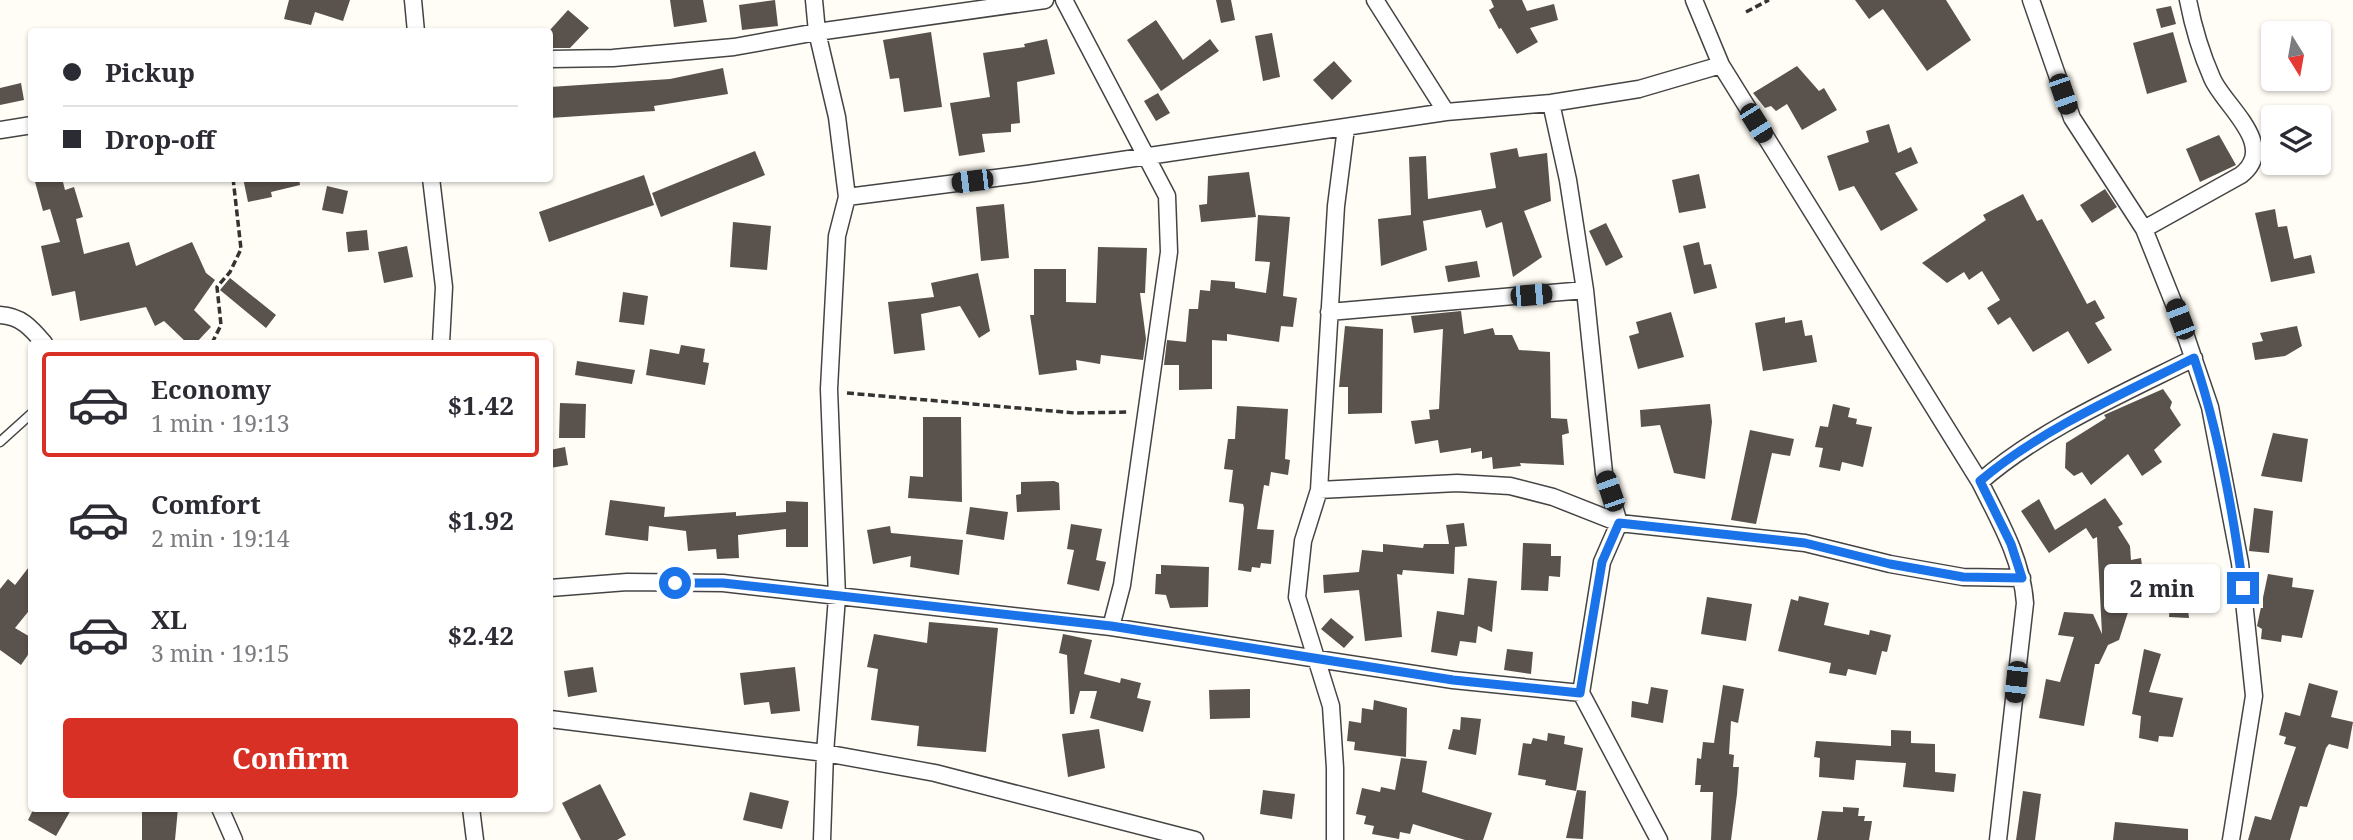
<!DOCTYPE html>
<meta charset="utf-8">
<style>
body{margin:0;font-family:"Noto Serif",serif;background:#f2f2f3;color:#2b2b33;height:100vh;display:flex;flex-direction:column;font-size:26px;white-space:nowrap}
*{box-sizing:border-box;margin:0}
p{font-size:23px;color:#7c7c81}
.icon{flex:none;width:38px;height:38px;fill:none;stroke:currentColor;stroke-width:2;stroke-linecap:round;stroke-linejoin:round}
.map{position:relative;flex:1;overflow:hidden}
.side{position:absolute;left:28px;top:340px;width:525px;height:472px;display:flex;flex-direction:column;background:#fff;border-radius:7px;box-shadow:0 2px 5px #0004}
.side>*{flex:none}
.top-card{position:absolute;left:28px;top:28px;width:525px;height:154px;border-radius:7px;box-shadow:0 2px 5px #0004;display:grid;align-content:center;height:154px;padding:0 35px;background:#fff}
.needle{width:46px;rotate:169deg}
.buttons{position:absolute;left:2261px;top:21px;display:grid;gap:14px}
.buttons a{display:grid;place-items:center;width:70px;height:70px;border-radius:7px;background:#fff;box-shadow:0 2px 5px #0004;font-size:35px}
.end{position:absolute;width:32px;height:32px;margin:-16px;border:9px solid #1a73e8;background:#fff;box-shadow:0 0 0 4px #fff}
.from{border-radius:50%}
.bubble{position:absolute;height:49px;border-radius:7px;background:#fff;box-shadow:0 2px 5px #0004;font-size:23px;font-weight:700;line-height:49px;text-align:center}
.car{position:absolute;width:21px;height:42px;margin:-21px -10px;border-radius:9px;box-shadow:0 0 5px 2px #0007;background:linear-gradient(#222 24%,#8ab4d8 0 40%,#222 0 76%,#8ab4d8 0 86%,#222 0)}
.top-card b{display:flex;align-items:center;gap:24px;height:66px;font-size:26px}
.top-card b+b{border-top:2px solid #e1e1e2}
.top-card i{width:18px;height:18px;background:#2b2b33}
ul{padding:12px 0 0;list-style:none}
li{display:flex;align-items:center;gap:21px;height:105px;margin:0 14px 10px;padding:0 21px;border:4px solid transparent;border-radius:7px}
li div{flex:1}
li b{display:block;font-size:26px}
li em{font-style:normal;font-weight:700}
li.selected{border-color:#d93025}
li>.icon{width:63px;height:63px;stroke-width:1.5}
.action{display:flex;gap:14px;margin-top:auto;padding:14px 35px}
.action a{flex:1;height:80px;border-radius:7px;background:#d93025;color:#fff;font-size:28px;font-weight:700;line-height:80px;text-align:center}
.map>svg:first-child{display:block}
.building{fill:#5a524d}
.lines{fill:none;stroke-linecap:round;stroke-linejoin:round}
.lane-casing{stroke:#444;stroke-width:11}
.street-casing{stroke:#444;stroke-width:19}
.path{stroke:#333;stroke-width:3.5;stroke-dasharray:7 3.5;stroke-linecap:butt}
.lane{stroke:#fff;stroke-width:8}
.street{stroke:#fff;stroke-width:16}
.route{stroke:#1a73e8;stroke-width:9}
</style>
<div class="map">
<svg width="2353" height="840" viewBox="0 0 2353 840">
<rect width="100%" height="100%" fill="#fffdf5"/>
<path class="building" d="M289 0H350L343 21 315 12 311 25 284 19Z
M670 0H703L707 22 674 27Z
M775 0 778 26 742 30 739 5Z
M1216 0H1231L1235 20 1221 23Z
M1491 0H1522L1527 11 1554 4 1558 20 1530 28 1538 42 1517 54 1501 28 1499 29 1489 10 1494 7Z
M1855 0H1946L1971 40 1927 71 1883 9 1869 19Z
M2171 6 2176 24 2161 28 2156 9Z
M568 10 589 28 570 48H550V30Z
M1156 20 1183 60 1210 39 1219 51 1161 91 1127 40Z
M931 32 942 107 904 112 899 78 890 79 883 40Z
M2173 32 2187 82 2147 94 2133 43Z
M1272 33 1280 77 1263 81 1255 36Z
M1047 39 1055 74 1017 82 1020 123 1011 124V132L982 134 985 152 959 156 950 103 990 97 983 53 1025 47 1024 44Z
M1334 61 1352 81 1332 100 1313 80Z
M1797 66 1819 91 1824 88 1837 110 1802 130 1787 104 1776 111 1771 106 1765 108 1753 93Z
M723 68 728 94 654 106 655 111 550 118V87L670 79Z
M21 83 24 100 0 105V88Z
M1158 93 1170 113 1156 121 1144 101Z
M1889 124 1898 153 1911 147 1918 163 1895 173 1918 210 1881 231 1854 186 1839 191 1827 156 1869 142 1866 131Z
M2219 135 2236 165 2200 182 2186 149Z
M1517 148 1519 157 1547 153 1551 201 1524 211 1542 257 1513 277 1502 222 1486 228 1481 210 1423 221 1427 250 1381 266 1378 219 1411 215 1409 157 1426 156 1428 199 1496 188 1490 153Z
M755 151 765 175 661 217 652 193Z
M1249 172 1256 217 1201 222 1199 205 1207 204 1208 176Z
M1699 174 1706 208 1679 213 1672 180Z
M644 175 654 205 549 242 539 212Z
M34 178H62L65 190 74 187 83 217 76 219 84 254 129 242 136 266 192 242 206 273 215 280 194 310 211 327 196 343H187L164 321 155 326 146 307 80 321 75 291 52 296 41 246 60 242 50 209 43 211Z
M243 178H299L300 185 271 192 272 197 248 202Z
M327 186 348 191 343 214 322 210Z
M2105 189 2117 207 2092 223 2080 205Z
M2023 194 2037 221 2042 219 2087 304 2095 300 2105 318 2095 323 2112 350 2088 364 2068 331 2033 352 2010 317 1998 325 1987 308 2000 300 1982 271 1969 280 1964 272 1947 283 1922 263 1986 220 1983 215Z
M1004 204 1009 258 981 261 976 207Z
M2275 209 2278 227 2287 226 2294 259 2311 255 2315 273 2271 282 2255 213Z
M1258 215 1290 217 1283 296 1297 298 1293 327 1281 326 1279 342 1227 334V341L1212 340V389L1179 390V365H1164L1167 340 1186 342 1189 309H1198L1200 290 1210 291 1211 280 1235 282V288L1266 293 1270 262 1255 261Z
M733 222 771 226 767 270 730 267Z
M1606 223 1623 257 1606 266 1589 231Z
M367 230 369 250 348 252 346 232Z
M1699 242 1704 265 1711 264 1717 288 1694 294 1683 246Z
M407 246 413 277 384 283 378 252Z
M1098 247 1147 248 1145 293H1140L1146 339 1143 360 1101 355 1100 364 1076 360 1077 370 1039 375 1030 315H1034V269H1066V302L1096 303Z
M1477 261 1480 277 1448 282 1445 266Z
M978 273 990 331 979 338 960 306 921 314 925 350 894 354 888 302 934 297 931 283Z
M230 278 276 315 266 328 220 290Z
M623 292 648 296 644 325 619 322Z
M1461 311 1464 334 1493 328 1495 335H1512L1519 350 1550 352 1551 418 1567 419 1569 433 1562 435 1564 465 1520 463 1521 466 1493 469 1492 457 1482 459V451L1471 453V448L1440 453 1438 440 1415 444 1411 421 1430 419 1429 410 1439 409 1443 329 1414 333 1411 316Z
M1671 312 1684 357 1638 369 1629 336 1639 333 1636 322Z
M1785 317V323L1802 320 1805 336 1812 335 1817 362 1763 371 1755 323Z
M1345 326 1383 329 1382 413 1348 414V387H1339Z
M2297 326 2302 346 2285 356 2255 360 2252 343 2263 341 2260 333Z
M681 345 705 349 703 362 709 363 705 385 646 375 650 349 679 354Z
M577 361 635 370 632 384 575 375Z
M2163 389 2172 402 2170 408 2181 425 2154 450 2162 462 2142 476 2128 454 2091 485 2082 472 2074 476 2065 468 2066 443 2106 418 2104 415Z
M560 403 586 404 585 438H559Z
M1710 404 1712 422 1705 479 1674 473 1660 425 1641 427 1640 410Z
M1833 404 1850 408 1848 417 1857 419 1856 424 1872 427 1863 467 1842 462 1840 471 1819 467 1823 448 1815 447 1820 426 1828 427Z
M1237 406 1288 409 1285 459 1290 460 1288 475 1271 472 1269 486 1264 485 1257 529 1274 530 1271 564 1261 563 1260 568 1252 567 1251 572 1238 570 1244 508 1243 504 1229 502 1233 470 1224 469 1228 439H1235Z
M923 417H961L962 502 908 498 910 476 923 477Z
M1750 430 1794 439 1790 456 1772 453 1756 524 1731 520Z
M2273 433 2308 439 2302 482 2261 476Z
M565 447 568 465 550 468V450Z
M1054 481 1059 483 1060 510 1017 512 1016 495 1021 494V482Z
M2105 498 2123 524 2118 527 2130 546 2131 560 2141 558 2144 581 2137 583 2135 602 2131 603 2119 640 2108 645 2099 664H2095L2084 726 2039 718 2046 679 2060 682 2074 637 2058 635 2064 612 2093 614 2102 634 2097 537 2093 539 2086 528 2049 553 2021 511 2039 499 2055 530Z
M610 500 665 507 664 517 736 512V516L786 512V501L808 502V547H786V529L738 535 739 558 717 559 716 549 688 551 686 531 649 526 648 541 605 535Z
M970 507 1008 512 1004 540 966 534Z
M2254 508 2273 511 2269 553 2249 551Z
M1464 523 1467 546 1455 547 1454 574 1403 570 1402 575 1397 574 1402 637 1365 641 1359 590 1324 593 1323 575 1359 572 1362 550 1383 552V544L1423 548 1424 544H1449L1446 525Z
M1071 524 1102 529 1096 560 1106 562 1099 591 1067 584 1074 550 1067 549Z
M890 526 891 533 963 540 959 575 910 567 911 556 873 564 867 530Z
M1523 543 1551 544V556H1561L1560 577 1549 576 1548 591 1521 590Z
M32 563V607L15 628 32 638V649L21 665 0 650V589L8 579 15 585Z
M1161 565 1209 567 1208 607 1170 608 1166 595 1155 594 1156 574H1161Z
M2268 574 2293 578 2292 587 2314 590 2302 638 2282 635 2281 642 2261 639 2262 629 2257 626Z
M1468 578 1497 581 1492 632 1478 626 1476 643 1460 641 1457 656 1431 652 1437 611 1464 615Z
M2171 592 2186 595 2189 618 2169 617Z
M1799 596 1829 603 1824 625 1869 635 1870 630 1891 635 1887 652 1882 651 1876 675 1848 669 1846 676 1829 673 1831 663 1778 651 1791 599 1798 601Z
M1707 597 1752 604 1746 641 1701 634Z
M1331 618 1354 637 1344 648 1321 629Z
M929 622 998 628 986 752 917 746 919 726 871 720 878 669 867 667 874 634 927 643Z
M1063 634 1092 640 1084 674 1120 683 1121 678 1141 683 1137 698 1151 701 1143 732 1090 718 1097 691H1080L1074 714H1070L1067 655 1059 653Z
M1507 649 1533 652 1531 674 1504 670Z
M2144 649 2161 654 2149 692 2183 698 2173 737 2159 736 2158 742 2139 738 2141 716 2132 714Z
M593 667 597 692 568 697 564 671Z
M795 667 800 711 771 714 769 702 744 705 740 673Z
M2309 683 2338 691 2331 717 2353 722 2348 749 2329 744 2326 748 2307 807 2300 806 2290 840H2248L2255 816 2271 820 2296 747 2284 744 2286 737 2279 735 2285 712 2300 716Z
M1723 685 1744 689 1738 723 1731 721 1729 754 1734 755 1733 767H1739L1737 794 1731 840H1711L1713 792H1700L1701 785H1695L1697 758 1701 759 1703 742 1714 743Z
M1651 687 1668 690 1663 723 1631 717 1632 701 1648 704Z
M1250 689V718L1210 719 1209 690Z
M1374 700 1407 708 1406 757 1354 750 1355 742 1347 741 1349 721 1361 723 1362 708 1373 710Z
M1461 717 1481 719 1476 755 1448 749 1453 729 1460 730Z
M1099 729 1105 768 1068 777 1062 734Z
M1891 730 1911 731V743L1935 744V772L1956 774 1954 792 1903 787 1906 763 1856 760 1854 780 1819 777 1820 758 1814 757 1816 741 1891 746Z
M1548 733 1565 736 1564 744 1583 748 1576 791 1545 785 1546 780 1518 775 1523 743 1531 744 1533 738 1547 741Z
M1401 758 1427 761 1422 792 1492 813 1483 840H1465L1413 824 1410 834 1400 832 1399 839 1372 834 1374 826 1364 824 1366 816 1356 814 1362 788 1380 792 1381 787 1395 790Z
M600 784 626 835 617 840H581L562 803Z
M1263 790 1295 794 1292 819 1260 814Z
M1577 790 1586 791 1583 839 1566 838Z
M2023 791 2041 794 2035 840H2016Z
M750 792 789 801 782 829 743 820Z
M1843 807 1859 808 1858 816H1865L1864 821H1872L1869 840H1817L1822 811 1843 812Z
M34 808H72L56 836 28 820Z
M142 808H178L175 840H142Z
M2115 822 2188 829V840H2113Z"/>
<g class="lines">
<defs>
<path id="lane" d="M0 442 32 413"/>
<path id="street" d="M413 0 416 32
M814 0 817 32 837 117 847 197 837 236 829 389 837 597 825 753 822 840
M1064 0 1167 196 1169 252 1122 585 1111 627
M1375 0 1446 112
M1694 0 1721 65 1980 482C1999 520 2022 559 2025 603L1998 840
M2031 0 2072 118 2144 229 2180 319 2210 407 2240 563 2254 696 2231 840
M550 59 613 58 734 47 817 32 1045 0
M1551 103 1568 180 1585 290 1604 473 1619 523 1602 562 1581 693 1659 840
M0 130 32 125
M431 178 444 287 441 343
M847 197 1027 174 1446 112 1551 103 1639 89 1721 65
M2144 229 2241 175C2279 145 2223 105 2212 78 2201 53 2193 26 2188 0
M1329 312 1585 290
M0 315C21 316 31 328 44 343
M1980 482C2039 430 2124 393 2194 358
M1319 490 1457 483 1510 486 1553 497 1619 523 1805 543 1890 564 1963 577 2022 578
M550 588 627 582 723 583 1111 627 1453 680 1581 693
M550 719 825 753 935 773 1195 840
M220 808 234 840
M471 808 475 840
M1335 840V768L1331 706 1297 597 1303 541 1319 490 1336 206 1346 128"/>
</defs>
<use href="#lane" class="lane-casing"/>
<use href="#street" class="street-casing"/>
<path class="path" d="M1746 12 1769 0
M212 343 221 325 217 287 230 272 241 249 233 178
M847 393 1075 413 1129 412"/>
<use href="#lane" class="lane"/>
<use href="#street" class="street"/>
</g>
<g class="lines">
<path class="route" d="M675 583H723L1111 626 1453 680 1580 693 1602 562 1619 523 1805 543 1890 564 1963 577 2022 578 2011 544 1980 481C2040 430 2124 393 2194 358 2219 433 2233 510 2243 588"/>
</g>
</svg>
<div class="buttons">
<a><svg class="needle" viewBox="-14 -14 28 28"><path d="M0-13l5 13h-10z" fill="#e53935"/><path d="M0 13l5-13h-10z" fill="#7c7c81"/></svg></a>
<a><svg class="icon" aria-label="layers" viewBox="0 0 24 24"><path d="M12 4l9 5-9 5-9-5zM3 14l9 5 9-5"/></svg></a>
</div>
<i class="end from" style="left:675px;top:583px"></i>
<i class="end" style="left:2243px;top:588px"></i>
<div class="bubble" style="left:2104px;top:564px;width:116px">2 min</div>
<i class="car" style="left:2063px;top:94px;rotate:161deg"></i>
<i class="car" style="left:1756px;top:123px;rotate:148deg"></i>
<i class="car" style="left:972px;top:181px;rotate:263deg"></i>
<i class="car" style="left:1531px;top:295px;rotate:85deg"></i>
<i class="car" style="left:2180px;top:319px;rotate:339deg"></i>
<i class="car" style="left:1610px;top:491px;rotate:341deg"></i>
<i class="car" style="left:2016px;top:682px;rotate:186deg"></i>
<div class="top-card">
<b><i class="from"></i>Pickup</b>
<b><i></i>Drop-off</b>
</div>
<section class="side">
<ul>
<li class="selected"><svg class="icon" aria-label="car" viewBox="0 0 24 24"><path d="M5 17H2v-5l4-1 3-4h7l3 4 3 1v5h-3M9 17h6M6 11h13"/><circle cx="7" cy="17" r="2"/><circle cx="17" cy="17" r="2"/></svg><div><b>Economy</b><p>1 min · 19:13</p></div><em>$1.42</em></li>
<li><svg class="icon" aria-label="car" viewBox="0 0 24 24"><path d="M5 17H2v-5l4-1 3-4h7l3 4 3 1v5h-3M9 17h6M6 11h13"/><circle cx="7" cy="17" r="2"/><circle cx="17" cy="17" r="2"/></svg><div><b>Comfort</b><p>2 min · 19:14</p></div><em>$1.92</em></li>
<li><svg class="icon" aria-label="car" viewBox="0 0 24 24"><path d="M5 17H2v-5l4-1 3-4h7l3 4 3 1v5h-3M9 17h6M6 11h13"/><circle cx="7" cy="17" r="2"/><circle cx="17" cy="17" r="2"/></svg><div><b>XL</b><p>3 min · 19:15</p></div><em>$2.42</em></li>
</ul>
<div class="action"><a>Confirm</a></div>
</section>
</div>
